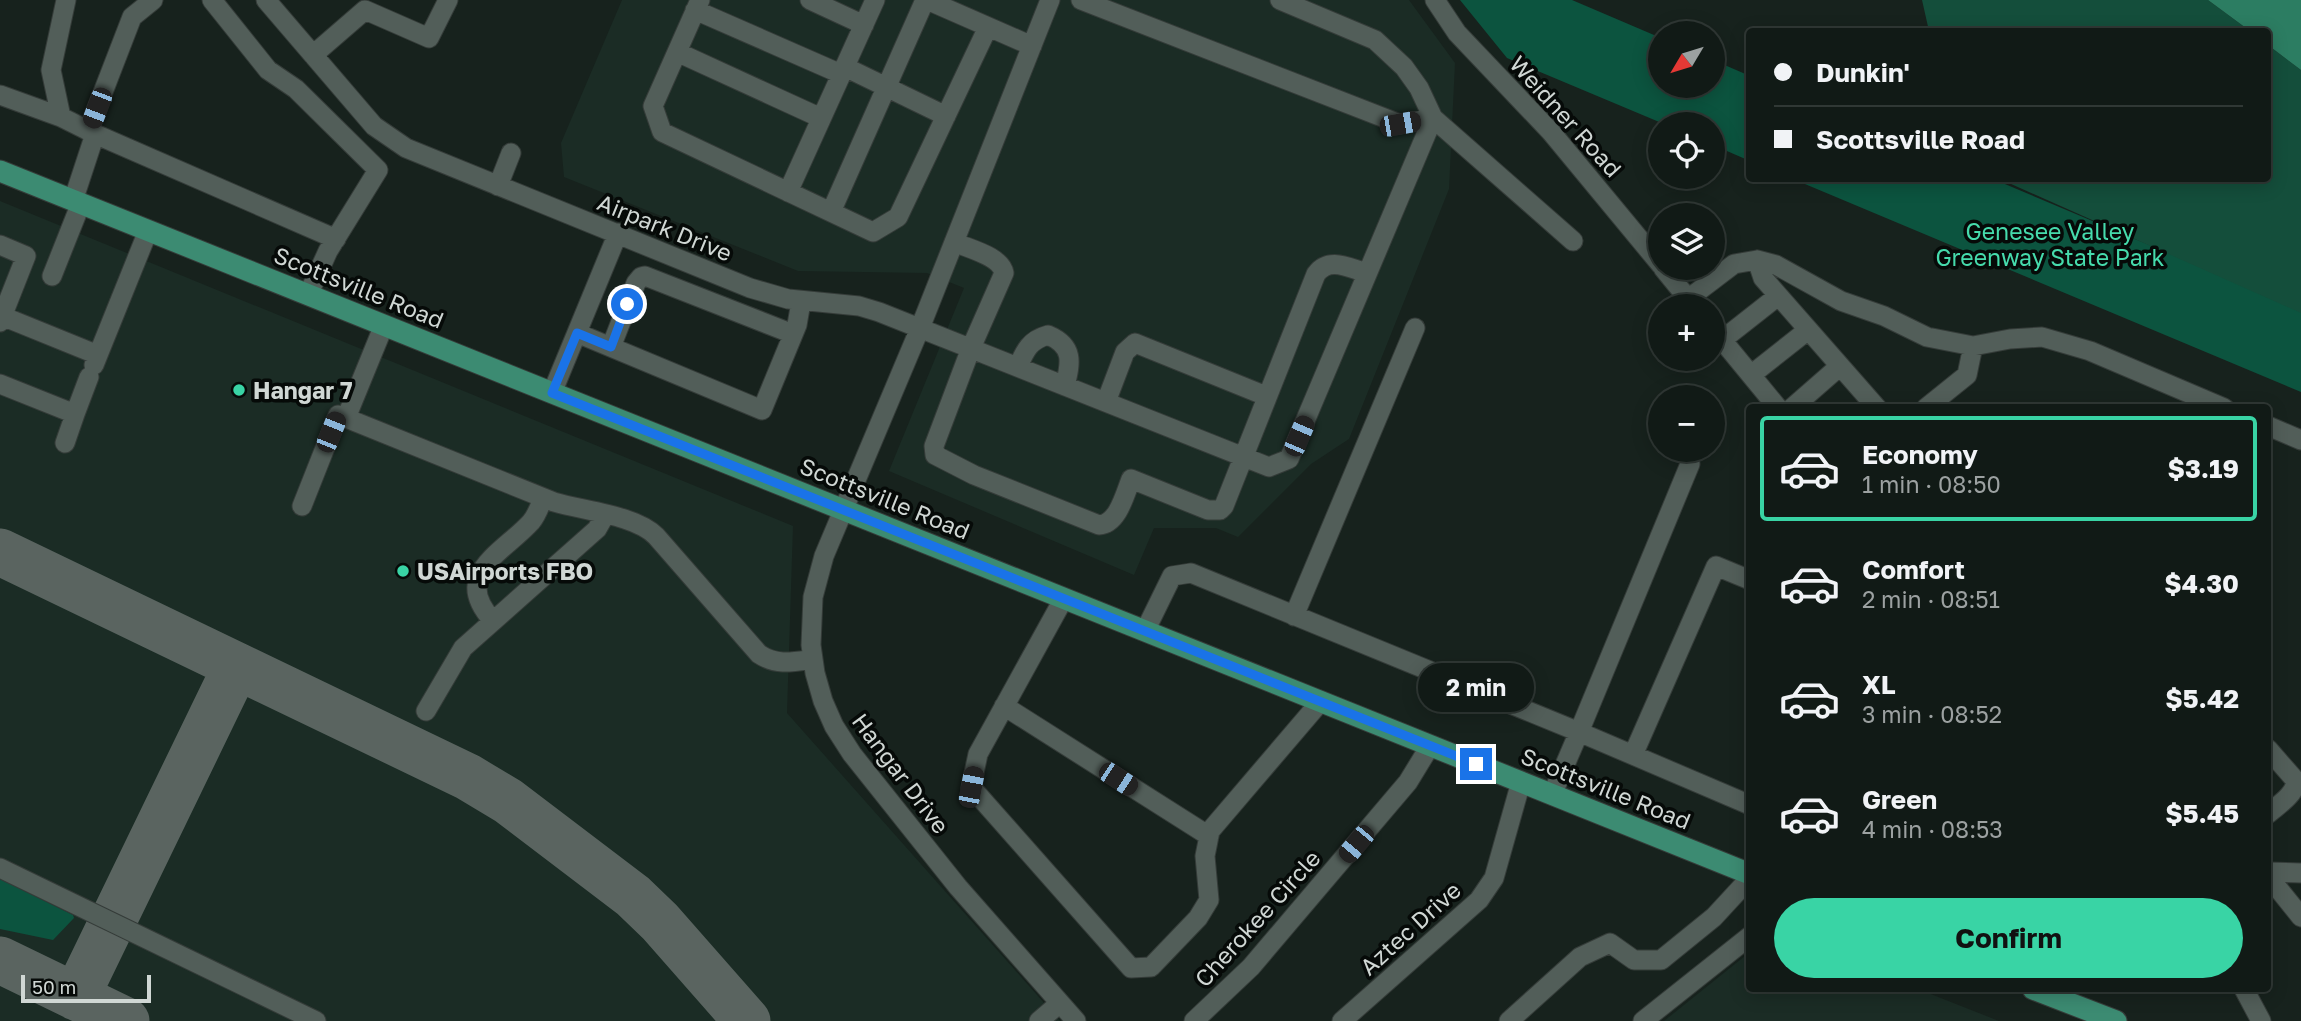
<!DOCTYPE html>
<meta charset="utf-8">
<style>
body{margin:0;font-family:"Golos Text",sans-serif;background:#1e2723;color:#f1f3f6;height:100vh;display:flex;flex-direction:column;font-size:26px;white-space:nowrap}
*{box-sizing:border-box;margin:0}
p{font-size:23px;color:#9ca1a1}
.icon{flex:none;width:38px;height:38px;fill:none;stroke:currentColor;stroke-width:2;stroke-linecap:round;stroke-linejoin:round}
.map{position:relative;flex:1;overflow:hidden}
.panel{position:absolute;left:1746px;top:404px;width:525px;height:588px;display:flex;flex-direction:column;background:#111a16;border-radius:7px;box-shadow:0 4px 18px #0003,0 0 0 2px #303835}
.panel>*{flex:none}
.hud{position:absolute;left:1746px;top:28px;width:525px;height:154px;border-radius:7px;box-shadow:0 4px 18px #0003,0 0 0 2px #303835;display:grid;align-content:center;height:154px;padding:0 28px;background:#111a16}
.needle{width:46px;rotate:232deg}
.buttons{position:absolute;left:1648px;top:21px;display:grid;gap:14px}
.buttons a{display:grid;place-items:center;width:77px;height:77px;border-radius:50%;background:#111a16;box-shadow:0 4px 18px #0003,0 0 0 2px #303835;font-size:35px}
.scale{position:absolute;left:21px;bottom:18px;width:130px;box-sizing:border-box;padding-left:7px;border:4px solid #d0d7d4;border-top:0;font-size:19px;line-height:24px;white-space:nowrap;color:#d0d7d4;-webkit-text-stroke:5px #060a08;paint-order:stroke}
.end{position:absolute;width:32px;height:32px;margin:-16px;border:9px solid #1a73e8;background:#fff;box-shadow:0 0 0 4px #fff}
.from{border-radius:50%}
.bubble{position:absolute;height:49px;border-radius:24px;background:#111a16;box-shadow:0 4px 18px #0003,0 0 0 2px #303835;font-size:23px;font-weight:700;line-height:49px;text-align:center}
.car{position:absolute;width:21px;height:42px;margin:-21px -10px;border-radius:9px;box-shadow:0 0 5px 2px #0007;background:linear-gradient(#222 24%,#8ab4d8 0 40%,#222 0 76%,#8ab4d8 0 86%,#222 0)}
.hud b{display:flex;align-items:center;gap:24px;height:66px;font-size:26px}
.hud b+b{border-top:2px solid #303835}
.hud i{width:18px;height:18px;background:#f1f3f6}
ul{padding:12px 0 0;list-style:none}
li{display:flex;align-items:center;gap:21px;height:105px;margin:0 14px 10px;padding:0 14px;border:4px solid transparent;border-radius:7px}
li div{flex:1}
li b{display:block;font-size:26px}
li em{font-style:normal;font-weight:700}
li.on{border-color:#39d4a5}
li>.icon{width:63px;height:63px;stroke-width:1.5}
.action{display:flex;gap:14px;margin-top:auto;padding:14px 28px}
.action a{flex:1;height:80px;border-radius:42px;background:#39d4a5;color:#111;font-size:28px;font-weight:700;line-height:80px;text-align:center}
.map>svg:first-child{display:block}
.built{fill:#1b2c25}
.green{fill:#0c543f}
.forest{fill:#144e3b}
.water{fill:#2c7d62}
.lines{fill:none;stroke-linecap:round;stroke-linejoin:round}
.taxiway{stroke:#5a6460;stroke-width:47}
.minor-casing{stroke:#353c39;stroke-width:21}
.major-casing{stroke:#353c39;stroke-width:23}
.minor{stroke:#525e59;stroke-width:19}
.major{stroke:#3c8b72;stroke-width:21}
.route{stroke:#1a73e8;stroke-width:9}
.poi-dot{fill:#39d4a5;stroke:#060a08;stroke-width:2.5}
.labels{text-anchor:middle;dominant-baseline:central;stroke-width:7;stroke-linejoin:round;paint-order:stroke}
.street-label{font-size:23px;fill:#d0d7d4;stroke:#060a08}
.park-label{font-size:23px;fill:#46dbac;stroke:#060a08}
.poi-label{font-size:23px;font-weight:bold;fill:#d0d7d4;stroke:#060a08;text-anchor:start}
</style>
<div class="map">
<svg width="2301" height="1021" viewBox="0 0 2301 1021">
<rect width="100%" height="100%" fill="#17221d"/>
<path class="built" d="M622 0H1409L1455 63 1449 189 1349 439 1311 464 1238 537 1216 528H1154L1134 575 889 471 964 288 927 273 798 271 564 177 561 143Z
M0 201 793 526 787 713 1060 1021H0Z
M1750 952V989H1918L1999 1021H1664Z"/>
<path class="green" d="M1460 0H1572L1661 38V86H1713V60L1750 76V161L1713 145V124H1664L1507 58Z
M1793 179H1993L2301 309V392Z
M0 879 73 915 74 918 53 940 0 929Z"/>
<path class="forest" d="M1922 0H2208L2250 31H1929Z
M2268 45 2301 70V313L2000 179 2268 178Z"/>
<path class="water" d="M2208 0H2301V70L2268 45V32L2250 31Z"/>
<g class="lines">
<path class="taxiway" d="M0 552 468 777 508 801 633 896 660 922 747 1021
M0 960 126 1021
M76 997 236 667"/>
<defs>
<path id="minor" d="M66 0 51 70 61 117 95 134 73 201
M212 0 268 70 296 89 378 170 328 251 308 295
M266 0 374 126 406 148 750 288 788 299 859 306 879 312 1269 467 1289 459 1433 118 1573 241
M700 0 653 106 662 132 873 232 898 217 988 27
M810 0 864 25
M927 0 1032 46
M1050 0 920 328 824 556 813 597 811 645 815 673 823 701 834 726 852 754 958 887 1076 1021
M1081 0 1400 124 1433 118 1419 88 1404 67 1375 40 1280 0
M1435 0 1457 33 1551 132 1661 265
M695 10 841 74
M677 52 821 118
M313 55 365 10 429 38 448 0
M845 67 946 116
M0 95 61 117
M88 131 132 17 153 0
M95 134 336 239
M498 186 511 153
M788 192 875 0
M831 212 925 0
M954 242C969 249 1001 256 1004 273L971 348 934 446 935 455 974 475 1099 525C1118 524 1125 494 1131 479L1208 510H1220L1224 506 1316 274C1329 256 1349 268 1367 273
M0 245 26 256 0 322
M1757 260 1763 278 1877 408
M1663 268 1694 306
M52 276 81 203
M1688 299 1734 264 1757 260 1776 265 1841 301 1884 316 1927 337 1973 346 2010 339 2042 337 2090 351 2224 408
M2 316 98 355
M384 325 346 418 554 502C584 511 635 515 656 536L759 654C777 666 793 662 813 659
M1713 329 1778 408
M577 333 762 410 797 325 801 302
M1722 340 1778 296
M611 347 636 283 641 277 645 276 793 334
M94 365 148 231
M1018 367C1025 350 1030 340 1048 335 1074 346 1071 362 1065 386
M1751 375 1808 330
M0 384 75 414 89 377
M552 393 618 233
M1106 402 1125 352 1135 343 1266 396
M1792 408 1840 366
M1926 408 1967 375 1973 346
M2268 426 2301 440
M65 443 75 414
M302 506 338 415 346 418
M1064 598 978 754 971 787 1131 968 1151 967 1198 918 1209 900 1205 856 1210 831 1321 701
M1294 616 1415 328
M493 621C450 574 503 553 531 522 537 515 540 506 543 498
M1145 631 1172 576 1191 573 1579 732 1690 464
M1004 706 1209 836
M426 711 463 648 597 529 605 515
M2268 749 2296 781C2295 795 2278 805 2268 814
M1633 755 1716 566 1750 580
M1552 795 1579 732 1750 805
M0 868 316 1021
M2268 872 2301 873
M2268 876 2301 917
M2244 989 2261 1021
M1039 1021 1060 1003
M1194 1021 1251 967 1408 782 1430 746
M1342 1021 1479 900 1494 878 1521 782
M1509 1021 1580 957 1610 943 1634 960H1661L1714 917 1750 878
M1643 1021 1750 936"/>
<path id="major" d="M0 171 1750 874
M2033 989 2116 1021"/>
</defs>
<use href="#minor" class="minor-casing"/>
<use href="#major" class="major-casing"/>
<use href="#minor" class="minor"/>
<use href="#major" class="major"/>
</g>
<g class="lines">
<path class="route" d="M627 304 611 347 577 333 552 393 1476 764"/>
</g>
<g class="poi-dot">
<circle cx="239" cy="390" r="7"/>
<circle cx="403" cy="571" r="7"/>
</g>
<g class="labels">
<g class="street-label">
<text transform="translate(1566 116) rotate(48)">Weidner Road</text>
<text transform="translate(665 227) rotate(22)">Airpark Drive</text>
<text transform="translate(359 287) rotate(22)">Scottsville Road</text>
<text transform="translate(885 498) rotate(22)">Scottsville Road</text>
<text transform="translate(901 773) rotate(53)">Hangar Drive</text>
<text transform="translate(1606 788) rotate(22)">Scottsville Road</text>
<text transform="translate(1257 918) rotate(-48)">Cherokee Circle</text>
<text transform="translate(1410 928) rotate(-42)">Aztec Drive</text>
</g>
<g class="park-label">
<text x="2050" y="231">Genesee Valley<tspan x="2050" dy="26">Greenway State Park</tspan></text>
</g>
<g class="poi-label">
<text x="253" y="390">Hangar 7</text>
<text x="417" y="571">USAirports FBO</text>
</g>
</g>
</svg>
<div class="buttons">
<a><svg class="needle" viewBox="-14 -14 28 28"><path d="M0-13l5 13h-10z" fill="#e53935"/><path d="M0 13l5-13h-10z" fill="#9ca1a1"/></svg></a>
<a><svg class="icon" aria-label="locate" viewBox="0 0 24 24"><circle cx="12" cy="12" r="6"/><path d="M12 2v4M12 18v4M2 12h4M18 12h4"/></svg></a>
<a><svg class="icon" aria-label="layers" viewBox="0 0 24 24"><path d="M12 4l9 5-9 5-9-5zM3 14l9 5 9-5"/></svg></a>
<a>+</a>
<a>−</a>
</div>
<div class="scale">50 m</div>
<i class="end from" style="left:627px;top:304px"></i>
<i class="end" style="left:1476px;top:764px"></i>
<div class="bubble" style="left:1418px;top:663px;width:116px">2 min</div>
<i class="car" style="left:97px;top:108px;rotate:201deg"></i>
<i class="car" style="left:1400px;top:124px;rotate:80deg"></i>
<i class="car" style="left:331px;top:432px;rotate:22deg"></i>
<i class="car" style="left:1299px;top:436px;rotate:23deg"></i>
<i class="car" style="left:1118px;top:779px;rotate:123deg"></i>
<i class="car" style="left:971px;top:787px;rotate:11deg"></i>
<i class="car" style="left:1356px;top:844px;rotate:220deg"></i>
<div class="hud">
<b><i class="from"></i>Dunkin'</b>
<b><i></i>Scottsville Road</b>
</div>
<section class="panel">
<ul>
<li class="on"><svg class="icon" aria-label="car" viewBox="0 0 24 24"><path d="M5 17H2v-5l4-1 3-4h7l3 4 3 1v5h-3M9 17h6M6 11h13"/><circle cx="7" cy="17" r="2"/><circle cx="17" cy="17" r="2"/></svg><div><b>Economy</b><p>1 min · 08:50</p></div><em>$3.19</em></li>
<li><svg class="icon" aria-label="car" viewBox="0 0 24 24"><path d="M5 17H2v-5l4-1 3-4h7l3 4 3 1v5h-3M9 17h6M6 11h13"/><circle cx="7" cy="17" r="2"/><circle cx="17" cy="17" r="2"/></svg><div><b>Comfort</b><p>2 min · 08:51</p></div><em>$4.30</em></li>
<li><svg class="icon" aria-label="car" viewBox="0 0 24 24"><path d="M5 17H2v-5l4-1 3-4h7l3 4 3 1v5h-3M9 17h6M6 11h13"/><circle cx="7" cy="17" r="2"/><circle cx="17" cy="17" r="2"/></svg><div><b>XL</b><p>3 min · 08:52</p></div><em>$5.42</em></li>
<li><svg class="icon" aria-label="car" viewBox="0 0 24 24"><path d="M5 17H2v-5l4-1 3-4h7l3 4 3 1v5h-3M9 17h6M6 11h13"/><circle cx="7" cy="17" r="2"/><circle cx="17" cy="17" r="2"/></svg><div><b>Green</b><p>4 min · 08:53</p></div><em>$5.45</em></li>
</ul>
<div class="action"><a>Confirm</a></div>
</section>
</div>
